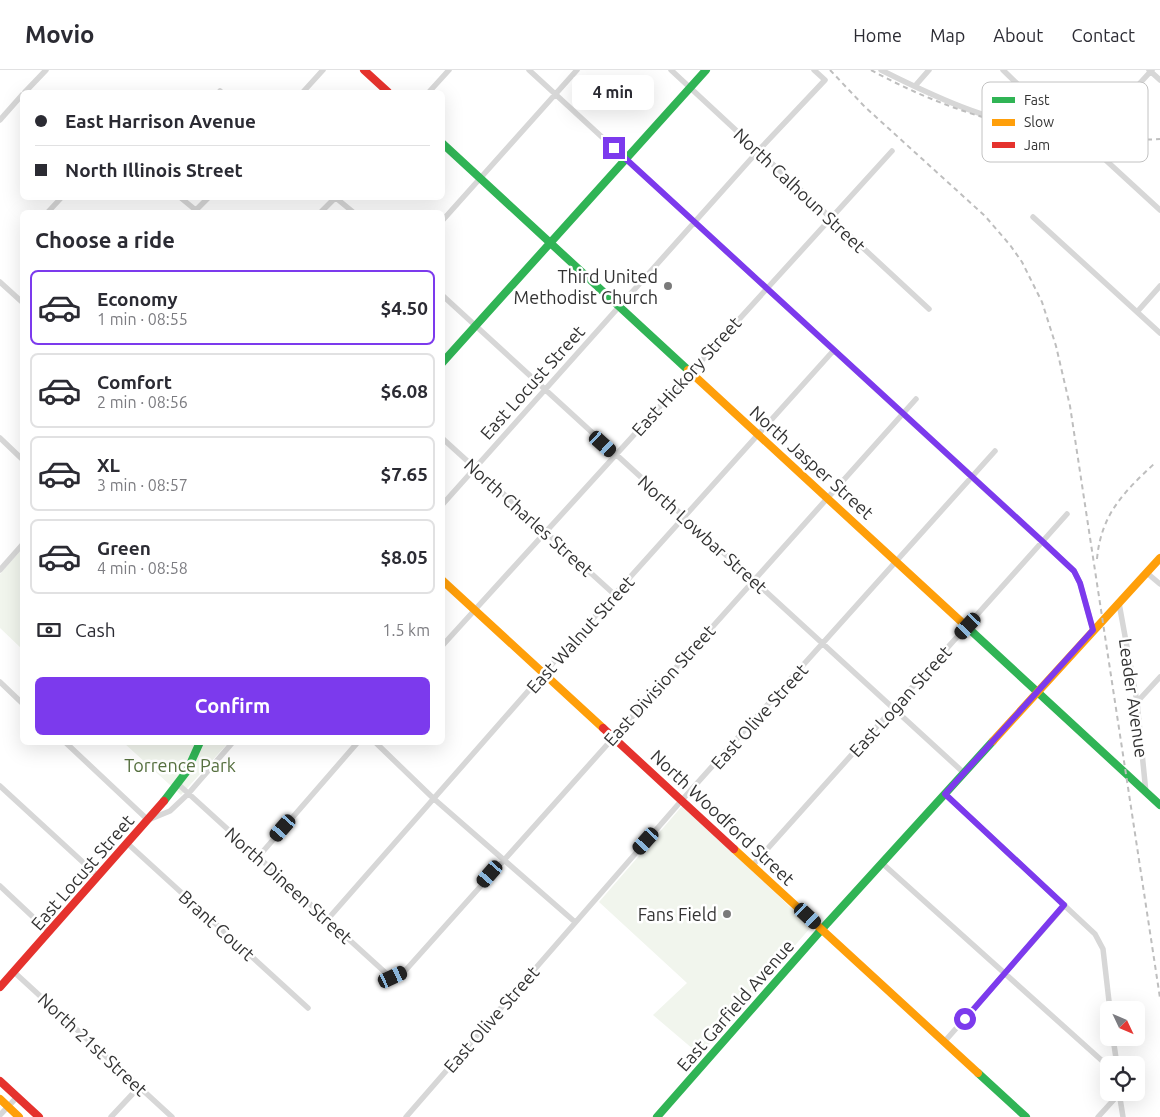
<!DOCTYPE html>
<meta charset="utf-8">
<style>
body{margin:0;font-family:Ubuntu,sans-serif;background:#f2f2f3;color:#2b2b33;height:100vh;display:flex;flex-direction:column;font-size:19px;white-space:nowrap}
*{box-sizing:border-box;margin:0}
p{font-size:16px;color:#7c7c81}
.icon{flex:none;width:28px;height:28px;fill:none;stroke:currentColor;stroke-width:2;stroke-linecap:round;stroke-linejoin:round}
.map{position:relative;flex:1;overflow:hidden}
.sheet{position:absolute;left:20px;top:140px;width:425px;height:535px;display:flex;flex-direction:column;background:#fff;border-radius:8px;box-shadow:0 5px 20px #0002}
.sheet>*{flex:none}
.top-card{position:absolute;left:20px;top:20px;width:425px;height:110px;border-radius:8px;box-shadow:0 5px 20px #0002;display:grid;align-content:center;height:110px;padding:0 15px;background:#fff}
.needle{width:32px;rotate:134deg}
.buttons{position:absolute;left:1100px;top:931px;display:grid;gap:10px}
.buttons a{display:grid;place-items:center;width:45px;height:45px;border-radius:8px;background:#fff;box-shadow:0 5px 20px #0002;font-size:25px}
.end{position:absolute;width:22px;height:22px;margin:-11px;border:6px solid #7c3aed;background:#fff;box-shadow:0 0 0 2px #fff}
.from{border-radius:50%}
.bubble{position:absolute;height:35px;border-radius:8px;background:#fff;box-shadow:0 5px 20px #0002;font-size:16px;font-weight:600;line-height:35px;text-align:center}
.car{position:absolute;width:15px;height:30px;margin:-15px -8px;border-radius:6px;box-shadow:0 0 4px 1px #0007;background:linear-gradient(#222 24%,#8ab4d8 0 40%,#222 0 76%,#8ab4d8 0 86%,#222 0)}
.top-card b{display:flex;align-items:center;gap:18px;height:48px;font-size:19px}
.top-card b+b{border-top:1px solid #e1e1e2}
.top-card i{width:12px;height:12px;background:#2b2b33}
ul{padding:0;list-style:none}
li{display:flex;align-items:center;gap:15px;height:75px;margin:0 10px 8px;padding:0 5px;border:2px solid #e1e1e2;border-radius:8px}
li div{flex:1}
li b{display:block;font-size:19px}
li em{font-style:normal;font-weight:600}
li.on{border-color:#7c3aed}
li>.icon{width:45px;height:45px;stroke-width:1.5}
h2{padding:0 15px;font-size:22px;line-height:60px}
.pay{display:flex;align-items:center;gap:12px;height:55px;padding:0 15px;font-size:19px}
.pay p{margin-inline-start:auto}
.button{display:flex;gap:10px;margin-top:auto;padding:10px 15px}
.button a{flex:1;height:58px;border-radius:8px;background:#7c3aed;color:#fff;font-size:20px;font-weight:600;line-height:58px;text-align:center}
header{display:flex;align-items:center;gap:30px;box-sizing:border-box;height:70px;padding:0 25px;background:#fff;border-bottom:1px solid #e1e1e2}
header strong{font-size:24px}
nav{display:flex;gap:28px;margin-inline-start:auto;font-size:18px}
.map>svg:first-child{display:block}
.green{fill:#f1f5ed}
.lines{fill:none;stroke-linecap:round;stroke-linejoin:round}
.street{stroke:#d7d7d7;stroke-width:5.5}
.fast{stroke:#30b455;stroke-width:8}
.slow{stroke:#ff9f0a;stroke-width:8}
.jam{stroke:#e5322d;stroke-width:8}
.rail{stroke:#bebebe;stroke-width:2;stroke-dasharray:5 4;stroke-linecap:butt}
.route{stroke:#7c3aed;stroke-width:6}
.poi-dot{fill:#7a7a7a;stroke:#fff;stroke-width:2}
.labels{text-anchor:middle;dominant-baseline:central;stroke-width:5;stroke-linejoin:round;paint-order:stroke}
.street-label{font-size:18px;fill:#333;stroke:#fff}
.poi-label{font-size:18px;fill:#333;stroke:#fff;text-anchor:end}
.park-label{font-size:18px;fill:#56703f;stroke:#fff}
.key{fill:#fff;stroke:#c2c2c2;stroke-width:1}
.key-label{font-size:14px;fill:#333}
</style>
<header>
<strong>Movio</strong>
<nav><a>Home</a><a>Map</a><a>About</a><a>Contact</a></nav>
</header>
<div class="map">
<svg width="1160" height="1047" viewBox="0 0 1160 1047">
<rect width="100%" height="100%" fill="#fff"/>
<path class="green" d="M22 479V579L0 558V504Z
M124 673H228L181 725Z
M683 735 811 857 700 985 653 945 687 913 599 832Z"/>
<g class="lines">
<path class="street" d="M529 0 1074 501 1080 513 1093 560
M671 0 929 239
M881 0C937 28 1002 59 1065 60
M1003 0 1070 65 1086 72 1160 140
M1149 0 1160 10
M915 16 929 0
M220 21 221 22
M25 22 46 0
M303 22 323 0
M429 22 449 0
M0 50 22 25
M1086 72 1152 0
M181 128 198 142
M336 128 353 142
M48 142 61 128
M194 142 208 128
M321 142 335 128
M1033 147 1160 263
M442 151 577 0
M0 212 22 232
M442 225 964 703
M1137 242 1160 216
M0 368 22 389
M442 368 615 525
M442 435 758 81 825 10 814 0
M0 500 22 475
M1147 503 1160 514
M1119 533 1137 632 1146 723
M442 576 892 81
M0 612 22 633
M1137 632 1160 607
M65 672 148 750 170 741 188 724 233 672
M375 672 433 728 575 852
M178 714 388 905 393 907 404 902 916 329
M0 716 98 806
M945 724 1095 864 1103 879 1110 940
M127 773 308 938
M259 786 358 672
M883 794 1109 997
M753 795 1067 444
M0 816 49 862
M327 850 544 603 834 280
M14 902 172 1047
M1113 968 1117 995
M945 971 1065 835
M1119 1022 1123 1047
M0 1045 17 1027
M111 1047 139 1017
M406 1047 682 730 995 381
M1098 1047 1119 1024"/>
<path class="fast" d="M442 73 688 300
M442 293 706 0
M967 557 1160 735
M164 731 187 701 200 672
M978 1003 1026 1047
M657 1047 822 859 993 671"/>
<path class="slow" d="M688 300 967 557
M442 510 603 658
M993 671 1160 488
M734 779 978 1003
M0 1029 19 1047"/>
<path class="jam" d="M364 0 388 22
M603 658 734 779
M0 917 164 731
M0 1011 39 1047"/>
<path class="rail" d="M830 0 865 37 985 146 1010 175 1022 192 1042 232 1056 276 1070 336 1160 928
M871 0C958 48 1060 75 1160 69
M1097 489C1101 444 1124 422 1155 393"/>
</g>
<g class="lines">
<path class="route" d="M614 78 1042 471 1074 501 1080 513 1093 560 945 724 1064 835 965 949"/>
</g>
<g class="poi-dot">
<circle cx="668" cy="216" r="5"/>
<circle cx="727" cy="844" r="5"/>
</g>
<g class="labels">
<g class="street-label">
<text transform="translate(800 120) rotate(43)">North Calhoun Street</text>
<text transform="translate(686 306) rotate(-48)">East Hickory Street</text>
<text transform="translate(532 312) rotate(-48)">East Locust Street</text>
<text transform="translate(812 392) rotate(42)">North Jasper Street</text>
<text transform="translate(529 447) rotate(42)">North Charles Street</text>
<text transform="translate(703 464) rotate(42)">North Lowbar Street</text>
<text transform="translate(580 564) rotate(-48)">East Walnut Street</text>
<text transform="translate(659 615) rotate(-48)">East Division Street</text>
<text transform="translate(1134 628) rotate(82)">Leader Avenue</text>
<text transform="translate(900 631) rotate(-48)">East Logan Street</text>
<text transform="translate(759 646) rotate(-48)">East Olive Street</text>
<text transform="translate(723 747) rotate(43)">North Woodford Street</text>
<text transform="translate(82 802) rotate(-49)">East Locust Street</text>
<text transform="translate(289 815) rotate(42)">North Dineen Street</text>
<text transform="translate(217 855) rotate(42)">Brant Court</text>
<text transform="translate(735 935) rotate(-49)">East Garfield Avenue</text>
<text transform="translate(491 949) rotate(-49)">East Olive Street</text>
<text transform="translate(93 974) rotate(43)">North 21st Street</text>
</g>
<g class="poi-label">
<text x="658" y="206">Third United<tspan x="658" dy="21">Methodist Church</tspan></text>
<text x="717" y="844">Fans Field</text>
</g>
<g class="park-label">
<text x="180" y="695">Torrence Park</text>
</g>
</g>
<rect x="982" y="12" width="166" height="80" rx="8" class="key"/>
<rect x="992" y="27" width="23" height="6" fill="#30b455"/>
<rect x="992" y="49" width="23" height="7" fill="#ff9f0a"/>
<rect x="992" y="72" width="23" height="6" fill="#e5322d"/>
<g class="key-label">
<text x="1024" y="35">Fast</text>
<text x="1024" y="57">Slow</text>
<text x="1024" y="80">Jam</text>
</g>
</svg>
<div class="buttons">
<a><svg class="needle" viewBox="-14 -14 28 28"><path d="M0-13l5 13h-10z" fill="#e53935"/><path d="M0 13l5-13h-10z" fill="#7c7c81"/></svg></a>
<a><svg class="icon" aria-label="locate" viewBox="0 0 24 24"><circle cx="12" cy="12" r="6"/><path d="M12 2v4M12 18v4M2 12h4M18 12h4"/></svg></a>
</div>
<i class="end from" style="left:965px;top:949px"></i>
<i class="end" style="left:614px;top:78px"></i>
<div class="bubble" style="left:572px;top:5px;width:82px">4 min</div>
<i class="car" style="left:603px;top:374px;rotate:132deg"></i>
<i class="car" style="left:968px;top:556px;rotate:223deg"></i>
<i class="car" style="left:283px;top:758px;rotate:221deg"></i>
<i class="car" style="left:646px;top:771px;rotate:222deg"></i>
<i class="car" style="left:490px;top:804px;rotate:221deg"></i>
<i class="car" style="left:808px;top:846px;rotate:133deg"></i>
<i class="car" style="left:393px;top:907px;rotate:65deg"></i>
<div class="top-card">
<b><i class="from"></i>East Harrison Avenue</b>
<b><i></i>North Illinois Street</b>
</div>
<section class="sheet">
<h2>Choose a ride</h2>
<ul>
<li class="on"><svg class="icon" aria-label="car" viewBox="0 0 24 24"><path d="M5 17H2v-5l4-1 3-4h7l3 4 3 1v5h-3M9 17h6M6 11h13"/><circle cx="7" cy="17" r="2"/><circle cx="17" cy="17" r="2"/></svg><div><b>Economy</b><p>1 min · 08:55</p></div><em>$4.50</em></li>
<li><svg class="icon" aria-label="car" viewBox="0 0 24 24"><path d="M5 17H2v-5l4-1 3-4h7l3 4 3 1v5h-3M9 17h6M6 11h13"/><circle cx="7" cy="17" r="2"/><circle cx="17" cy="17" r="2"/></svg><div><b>Comfort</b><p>2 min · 08:56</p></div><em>$6.08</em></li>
<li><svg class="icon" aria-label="car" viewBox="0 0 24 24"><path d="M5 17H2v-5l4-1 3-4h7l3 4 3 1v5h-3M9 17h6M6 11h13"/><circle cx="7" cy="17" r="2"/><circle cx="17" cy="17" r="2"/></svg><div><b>XL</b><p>3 min · 08:57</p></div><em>$7.65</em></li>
<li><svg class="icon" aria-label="car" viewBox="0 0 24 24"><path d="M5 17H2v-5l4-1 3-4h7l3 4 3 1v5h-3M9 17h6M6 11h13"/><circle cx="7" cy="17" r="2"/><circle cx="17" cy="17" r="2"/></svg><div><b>Green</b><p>4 min · 08:58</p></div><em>$8.05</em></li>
</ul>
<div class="pay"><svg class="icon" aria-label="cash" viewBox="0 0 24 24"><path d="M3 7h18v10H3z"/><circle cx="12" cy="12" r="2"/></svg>Cash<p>1.5 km</p></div>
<div class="button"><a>Confirm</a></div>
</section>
</div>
